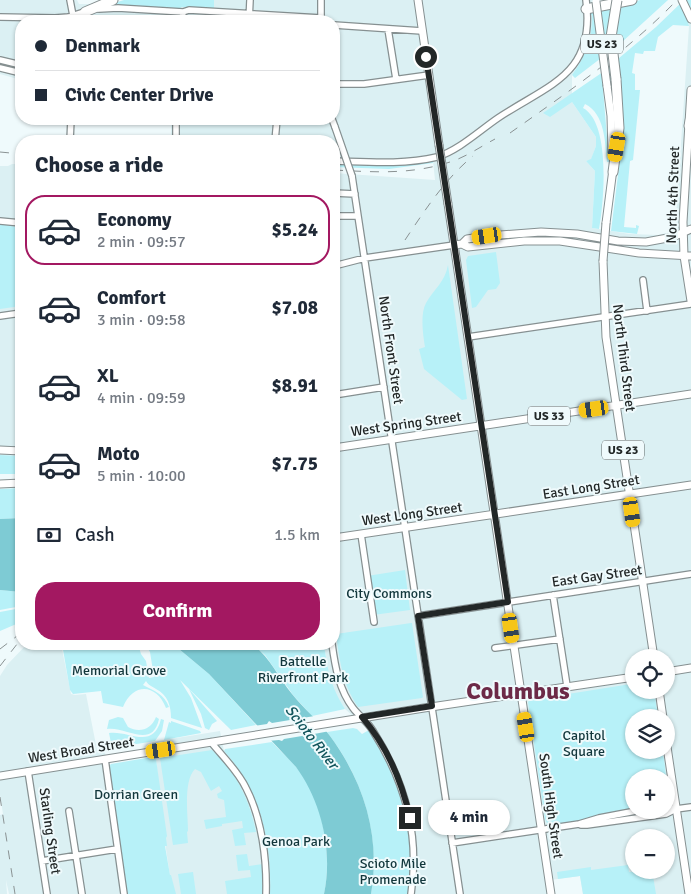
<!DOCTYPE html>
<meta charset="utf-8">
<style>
body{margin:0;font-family:Signika,sans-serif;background:#f6f6f7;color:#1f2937;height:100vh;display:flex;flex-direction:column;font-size:19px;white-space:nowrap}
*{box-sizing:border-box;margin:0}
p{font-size:16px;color:#747a83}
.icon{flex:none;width:28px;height:28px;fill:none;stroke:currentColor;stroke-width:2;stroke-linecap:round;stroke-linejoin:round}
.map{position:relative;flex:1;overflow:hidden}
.drawer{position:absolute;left:15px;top:135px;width:325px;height:515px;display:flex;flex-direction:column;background:#fff;border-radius:20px;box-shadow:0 1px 4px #0004}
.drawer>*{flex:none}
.guide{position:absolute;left:15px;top:15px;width:325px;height:110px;border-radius:20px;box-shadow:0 1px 4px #0004;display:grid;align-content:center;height:110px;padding:0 20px;background:#fff}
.buttons{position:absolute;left:625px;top:649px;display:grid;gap:10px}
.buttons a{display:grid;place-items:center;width:50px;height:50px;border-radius:50%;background:#fff;box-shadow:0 1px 4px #0004;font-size:25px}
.end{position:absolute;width:22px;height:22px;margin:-11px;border:6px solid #222727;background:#fff;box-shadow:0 0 0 2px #fff}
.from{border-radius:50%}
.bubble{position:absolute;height:35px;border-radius:18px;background:#fff;box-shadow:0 1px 4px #0004;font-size:16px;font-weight:700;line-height:35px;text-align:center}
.car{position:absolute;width:15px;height:30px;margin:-15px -8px;border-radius:6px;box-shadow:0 0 4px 1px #0007;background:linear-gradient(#f5c518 24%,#345 0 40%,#f5c518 0 76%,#345 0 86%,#f5c518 0)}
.guide b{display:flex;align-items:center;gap:18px;height:48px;font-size:19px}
.guide b+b{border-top:1px solid #e0e1e3}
.guide i{width:12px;height:12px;background:#1f2937}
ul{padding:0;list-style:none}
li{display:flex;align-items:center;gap:15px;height:70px;margin:0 10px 8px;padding:0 10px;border:2px solid transparent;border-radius:20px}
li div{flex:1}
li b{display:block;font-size:19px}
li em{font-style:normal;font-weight:700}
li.selected{border-color:#a31861}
li>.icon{width:45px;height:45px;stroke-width:1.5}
h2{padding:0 20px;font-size:22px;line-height:60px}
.pay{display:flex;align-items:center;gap:12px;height:55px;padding:0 20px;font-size:19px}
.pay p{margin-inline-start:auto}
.button{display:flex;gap:10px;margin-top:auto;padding:10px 20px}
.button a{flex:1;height:58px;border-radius:20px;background:#a31861;color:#fff;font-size:20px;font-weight:700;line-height:58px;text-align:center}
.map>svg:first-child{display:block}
.built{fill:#dbf0f3;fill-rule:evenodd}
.green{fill:#b7f1f8}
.water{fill:#7ecbd4}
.pier{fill:#effafc}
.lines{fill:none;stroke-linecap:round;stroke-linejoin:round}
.minor-casing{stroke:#869091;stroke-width:8}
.major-casing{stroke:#869091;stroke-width:9}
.highway-casing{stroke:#869091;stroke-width:11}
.minor{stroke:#fff;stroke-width:5.5}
.major{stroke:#fff;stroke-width:7}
.highway{stroke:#fff;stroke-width:9}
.rail{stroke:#8a9293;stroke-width:1;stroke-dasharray:9 9;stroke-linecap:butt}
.minor-bridge-casing{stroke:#869091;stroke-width:8;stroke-linecap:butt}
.major-bridge-casing{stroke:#869091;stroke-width:9;stroke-linecap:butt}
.highway-bridge-casing{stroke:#869091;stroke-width:11;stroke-linecap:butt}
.minor-bridge{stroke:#fff;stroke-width:5.5}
.major-bridge{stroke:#fff;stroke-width:7}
.highway-bridge{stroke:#fff;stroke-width:9}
.route{stroke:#222727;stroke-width:6}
.labels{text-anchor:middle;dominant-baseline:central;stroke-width:4;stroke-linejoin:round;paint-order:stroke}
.shield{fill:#effafc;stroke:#606667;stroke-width:1}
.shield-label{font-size:12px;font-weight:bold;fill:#222727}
.street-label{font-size:14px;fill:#222727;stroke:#effafc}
.park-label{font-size:14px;fill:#12373c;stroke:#effafc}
.water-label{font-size:15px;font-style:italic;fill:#11545b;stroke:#effafc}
.town-label{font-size:24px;font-weight:bold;fill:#6c2a47;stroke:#effafc}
</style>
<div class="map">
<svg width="691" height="894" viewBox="0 0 691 894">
<rect width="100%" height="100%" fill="#effafc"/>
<path class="built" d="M0 0H77L79 4H111L112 5 180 10V7L213 9 214 0H599L590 12 592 15V24L588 48 572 75V102L596 137V146L591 160 586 161 595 171 592 228 630 234 658 235 675 231 689 26 687 19 691 13V894H583L580 876 550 880 552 894H409L369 730 345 709 336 696 330 682 324 644H334V173L435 180 433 161 411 165 386 166 334 164V141H171V119H334V21H21V80L0 74ZM634 658H666V690H634ZM634 718H666V750H634ZM634 778H666V810H634ZM634 838H666V870H634Z
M12 164H21V456L0 455V166H8Z
M27 644H61L71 694 75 695 86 694 97 750H104L109 765 108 768 127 893 117 894H9L6 880 7 894H0V815L3 814 0 795V676L7 665Z
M220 731 224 751 236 764 246 779 260 812 268 848 271 875 270 894H175L170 876 166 849 156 760 152 742Z"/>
<path class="green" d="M124 0H214V9L181 7 180 10 112 5 111 4Z
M640 0H668L622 42 575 78 572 75C586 55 592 40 592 15H590V12L622 6Z
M684 0H691V13L687 19 689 26 673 25 658 37 655 51H644L643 54 635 53 632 73 635 74V90H640L633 160 630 161 624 227 636 228V225L639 226 637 234 611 231 622 143V125L618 76 603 89 609 162H607C605 142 605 114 585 104L583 108C611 123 604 202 599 229L592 228 595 171 586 161 591 159 596 146V137L572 102 550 117 543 113 600 74 656 27Z
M433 161V163L389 169 334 167V164C367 165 399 167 433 161Z
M0 224 21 228V306L0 309Z
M496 252 500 283 496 289 488 290 476 307 472 308 466 260 468 256Z
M448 265 467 399 462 400 424 369 419 349 425 347C423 335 420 314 426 303 434 289 445 282 448 265Z
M0 455 21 456V474H0Z
M21 488V518L0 519V489Z
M405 570 410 610 373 615 367 576Z
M0 590 21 592V606L0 610Z
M21 608V622L0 631V612Z
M411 623H412L423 697 422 698 358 707C342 683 340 662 336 634Z
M62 644H138L141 654 146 661 149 678 154 677 150 652 145 644H173L209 674 256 725 231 730 180 680 191 698 202 728 171 718C171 706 168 695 156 689 152 686 149 686 146 681L143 685C155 691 164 694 169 707L166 708C156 683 133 683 123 707L103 703 101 691 73 694 70 690Z
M252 644H324C328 671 330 685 345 709L312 716 293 695 265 655Z
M631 684 634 685V690H654L658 717 634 718V750H661L664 759 669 802 666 804V778H634V809C617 812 560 827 547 823L545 819 528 702 530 700Z
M189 689 217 721 212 724 209 730 205 728 201 714Z
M118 717 123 718 128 727C139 733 151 730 156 717L159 719C152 750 126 726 107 729L109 720Z
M161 719 164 720 162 731 155 741 112 748 109 733C129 730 153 751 161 719Z
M171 721 200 731 201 733 164 740 169 722 171 723Z
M353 728 357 729 362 734 369 730C404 784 415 830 409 894H371C381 836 363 778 327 732Z
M272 742C282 753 294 763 303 776 324 807 332 857 324 894H270C272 842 260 790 224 751L225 749Z
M212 750C236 771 250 801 256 832L244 833 246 845 235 846 232 830 243 828 242 821 222 824V826L206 829 204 820 226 817 224 800 218 798 217 794 222 791 219 786 211 791 201 772 195 769C183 781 188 815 188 831L187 832 188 843 173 845 160 758Z
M152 757 156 759 167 836 166 838 167 846H165L170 875H171L176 894H127L108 767 111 764Z
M247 854 249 866 263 864 262 894H227L225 881 251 877 250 870 238 871 236 855Z
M628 865 629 872 652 870 656 894H583L580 876 558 879 557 872 591 867V870Z
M193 872 196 894H181L178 874Z"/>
<path class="water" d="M21 518V592L0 590V519Z
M173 644H252C270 657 278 677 292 694 304 709 319 721 330 736 364 782 381 837 371 894H324C333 852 322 802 296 767L209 674Z"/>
<path class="pier" d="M315 716 330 731 314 734 311 736 308 735 284 739 282 741 279 740 268 741 254 726 267 724 269 721 272 723 296 719 299 717 302 718Z"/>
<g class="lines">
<defs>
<path id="minor" d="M70 0 74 21
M99 9 118 8 183 12 189 10 321 18
M0 17 55 18 68 17 87 11
M182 21 183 12
M249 21 250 0
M321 21V0
M334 25 422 31
M388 29 396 79
M0 60 21 65
M0 68 21 73
M334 84H364L429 75
M176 119V141
M332 119 335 127
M70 141 71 119
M275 141 277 119
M334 161C368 162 403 165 437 157 459 150 479 131 498 118 549 84 596 75 586 0
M352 176 460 894
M334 193 355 194
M334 216H358
M0 221 21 223
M334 266 365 258 454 245
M643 280 647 311
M0 316 21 313
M468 337 691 304
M334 395 384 387
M361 534 374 622
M553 595 567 686
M418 616 691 574
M332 644C335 666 339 690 353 708 359 716 368 722 373 731 405 781 420 835 411 894
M495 648 560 639
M211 742C223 757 238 771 246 788 262 819 267 860 266 894
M105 759 124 894
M28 771 47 894
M666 807 676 809 691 807
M69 811 82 894
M581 825H587L666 814 676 809
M452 843 579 824 599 818 641 810
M42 861 117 849"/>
<path id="major" d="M418 0 439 145
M682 0 691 19
M607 86 611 116 612 155
M691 90 683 222 684 256 691 301
M448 204 551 894
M606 223 613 169
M462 244 468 247 524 241H560L639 253 691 256
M454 245 462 244 467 239 487 236 541 232 577 234 618 241 646 242 673 237 691 229
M603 261 606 337 654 658
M334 448 691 394
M0 450 21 451
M0 484 21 483
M334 538 691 485
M666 672 691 668
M659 690 663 718
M666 740 689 894
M0 776 424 708 634 677"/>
<path id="highway" d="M586 9 632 0
M85 12 113 0
M689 126 691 116
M613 172 619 128 616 79"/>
</defs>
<use href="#minor" class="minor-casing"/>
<use href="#major" class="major-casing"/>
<use href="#highway" class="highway-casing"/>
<use href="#minor" class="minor"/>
<use href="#major" class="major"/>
<use href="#highway" class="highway"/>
<path class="rail" d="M510 133C568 92 628 51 677 0
M0 152 21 154
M334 170C373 172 411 175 450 162 466 157 480 147 495 139
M405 240C425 210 445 179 473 156
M334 340H335
M0 649 17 636
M0 666 21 639
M0 797 15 894"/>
<defs>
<path id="minor-bridge" d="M335 127 352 176"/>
<path id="major-bridge" d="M596 2 607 86
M439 145 448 204
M603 261 606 223"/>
<path id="highway-bridge" d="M616 79 611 37 617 0"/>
</defs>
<use href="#minor-bridge" class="minor-bridge-casing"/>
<use href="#major-bridge" class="major-bridge-casing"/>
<use href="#highway-bridge" class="highway-bridge-casing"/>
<use href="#minor-bridge" class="minor-bridge"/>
<use href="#major-bridge" class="major-bridge"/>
<use href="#highway-bridge" class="highway-bridge"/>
</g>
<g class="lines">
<path class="route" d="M410 818C402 782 387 746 362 717L432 706 418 616 508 602 426 57"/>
</g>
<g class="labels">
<g class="shield">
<rect x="581" y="34.5" width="42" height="19" rx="4"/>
<rect x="528" y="406.5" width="42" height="19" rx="4"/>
<rect x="602" y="440.5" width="42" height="19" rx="4"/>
</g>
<g class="shield-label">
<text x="602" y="44">US 23</text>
<text x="549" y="416">US 33</text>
<text x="623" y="450">US 23</text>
</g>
<g class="street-label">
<text transform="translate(673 195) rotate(-88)">North 4th Street</text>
<text transform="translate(391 350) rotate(82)">North Front Street</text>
<text transform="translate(624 358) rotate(83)">North Third Street</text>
<text transform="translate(406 424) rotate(-8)">West Spring Street</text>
<text transform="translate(591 487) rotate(-9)">East Long Street</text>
<text transform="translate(412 514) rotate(-8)">West Long Street</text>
<text transform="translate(597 576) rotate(-8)">East Gay Street</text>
<text transform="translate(81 750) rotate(-9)">West Broad Street</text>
<text transform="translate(551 806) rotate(82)">South High Street</text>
<text transform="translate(50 831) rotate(82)">Starling Street</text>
</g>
<g class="park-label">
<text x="389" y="593">City Commons</text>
<text x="303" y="661">Battelle<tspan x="303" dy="16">Riverfront Park</tspan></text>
<text x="119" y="670">Memorial Grove</text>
<text x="584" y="735">Capitol<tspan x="584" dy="16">Square</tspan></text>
<text x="136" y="794">Dorrian Green</text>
<text x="296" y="841">Genoa Park</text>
<text x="393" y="863">Scioto Mile<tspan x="393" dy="16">Promenade</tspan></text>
</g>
<g class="water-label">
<text transform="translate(312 737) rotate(52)">Scioto River</text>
</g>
<g class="town-label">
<text x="518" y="691">Columbus</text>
</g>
</g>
</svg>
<div class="buttons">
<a><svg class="icon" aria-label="locate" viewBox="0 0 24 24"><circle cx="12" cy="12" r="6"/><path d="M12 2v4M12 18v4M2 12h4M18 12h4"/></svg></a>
<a><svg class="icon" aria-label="layers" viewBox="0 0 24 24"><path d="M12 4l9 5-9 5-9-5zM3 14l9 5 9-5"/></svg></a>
<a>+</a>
<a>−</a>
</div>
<i class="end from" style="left:426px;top:57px"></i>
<i class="end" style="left:410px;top:818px"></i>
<div class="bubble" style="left:428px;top:800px;width:82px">4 min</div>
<i class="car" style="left:617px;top:147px;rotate:190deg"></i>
<i class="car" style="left:487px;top:236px;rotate:261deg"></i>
<i class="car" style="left:594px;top:409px;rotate:262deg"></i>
<i class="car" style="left:632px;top:512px;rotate:172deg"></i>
<i class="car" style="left:511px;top:628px;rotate:172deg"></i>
<i class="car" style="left:526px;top:727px;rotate:351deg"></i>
<i class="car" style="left:161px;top:750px;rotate:261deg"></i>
<div class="guide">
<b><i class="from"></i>Denmark</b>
<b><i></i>Civic Center Drive</b>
</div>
<section class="drawer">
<h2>Choose a ride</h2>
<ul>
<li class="selected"><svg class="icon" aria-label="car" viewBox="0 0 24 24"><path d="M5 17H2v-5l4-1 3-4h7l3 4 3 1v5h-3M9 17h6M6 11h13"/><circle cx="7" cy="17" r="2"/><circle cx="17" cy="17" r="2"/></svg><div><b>Economy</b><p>2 min · 09:57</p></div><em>$5.24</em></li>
<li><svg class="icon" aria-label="car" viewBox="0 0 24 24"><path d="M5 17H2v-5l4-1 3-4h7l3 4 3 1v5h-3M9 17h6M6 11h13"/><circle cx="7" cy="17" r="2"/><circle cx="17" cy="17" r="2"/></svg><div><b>Comfort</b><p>3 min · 09:58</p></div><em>$7.08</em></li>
<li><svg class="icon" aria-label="car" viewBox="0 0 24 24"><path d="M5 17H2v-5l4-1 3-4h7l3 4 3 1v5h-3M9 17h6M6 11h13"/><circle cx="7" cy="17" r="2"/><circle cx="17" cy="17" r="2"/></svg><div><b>XL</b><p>4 min · 09:59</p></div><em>$8.91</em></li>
<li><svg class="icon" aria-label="car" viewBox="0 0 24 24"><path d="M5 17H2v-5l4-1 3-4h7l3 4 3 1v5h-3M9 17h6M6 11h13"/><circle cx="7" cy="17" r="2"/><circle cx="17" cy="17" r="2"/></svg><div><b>Moto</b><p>5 min · 10:00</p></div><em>$7.75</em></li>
</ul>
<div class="pay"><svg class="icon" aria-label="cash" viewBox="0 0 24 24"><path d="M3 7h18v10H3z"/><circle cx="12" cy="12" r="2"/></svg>Cash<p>1.5 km</p></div>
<div class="button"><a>Confirm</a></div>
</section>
</div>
